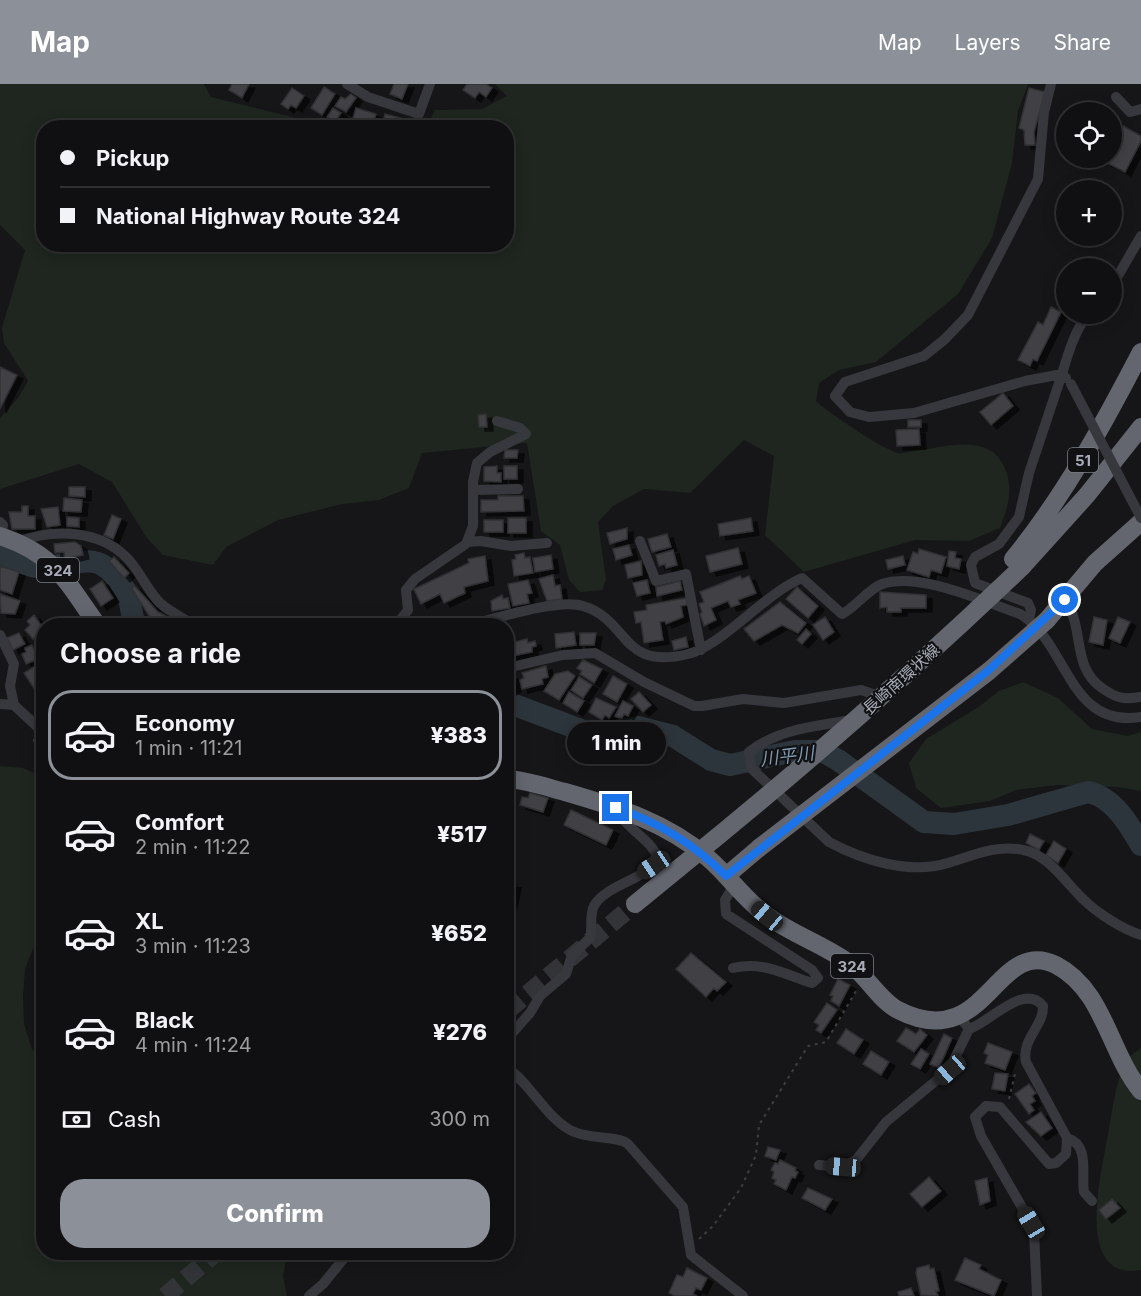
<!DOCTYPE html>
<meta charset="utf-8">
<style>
body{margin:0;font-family:Inter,"Noto Sans JP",sans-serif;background:#1e1e20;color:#f1f3f6;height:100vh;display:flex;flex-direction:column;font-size:22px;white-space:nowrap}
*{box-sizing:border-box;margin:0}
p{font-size:20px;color:#9c9d9f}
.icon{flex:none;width:33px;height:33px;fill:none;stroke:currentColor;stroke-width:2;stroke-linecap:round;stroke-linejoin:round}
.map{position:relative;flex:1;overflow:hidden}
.sheet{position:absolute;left:36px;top:534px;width:478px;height:642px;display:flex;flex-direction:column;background:#101012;border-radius:24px;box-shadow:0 3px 15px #0003,0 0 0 2px #303032}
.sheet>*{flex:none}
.hud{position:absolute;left:36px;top:36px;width:478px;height:132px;border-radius:24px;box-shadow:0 3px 15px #0003,0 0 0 2px #303032;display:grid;align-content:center;height:132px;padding:0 24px;background:#101012}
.fabs{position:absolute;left:1056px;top:18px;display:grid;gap:12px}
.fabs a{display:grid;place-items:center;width:66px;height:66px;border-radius:50%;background:#101012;box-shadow:0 3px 15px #0003,0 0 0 2px #303032;font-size:30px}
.end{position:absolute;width:27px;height:27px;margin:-14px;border:8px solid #1a73e8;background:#fff;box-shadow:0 0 0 3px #fff}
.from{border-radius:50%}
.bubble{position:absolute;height:42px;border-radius:21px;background:#101012;box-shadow:0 3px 15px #0003,0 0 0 2px #303032;font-size:20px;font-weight:800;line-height:42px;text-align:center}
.car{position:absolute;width:18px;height:36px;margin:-18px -9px;border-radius:8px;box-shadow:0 0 4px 2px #0007;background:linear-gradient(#222 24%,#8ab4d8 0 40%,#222 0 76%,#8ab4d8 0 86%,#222 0)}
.hud b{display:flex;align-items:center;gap:21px;height:57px;font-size:22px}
.hud b+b{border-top:2px solid #303032}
.hud i{width:15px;height:15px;background:#f1f3f6}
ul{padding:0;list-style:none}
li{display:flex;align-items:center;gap:18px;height:90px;margin:0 12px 9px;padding:0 12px;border:3px solid transparent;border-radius:24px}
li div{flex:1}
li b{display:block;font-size:22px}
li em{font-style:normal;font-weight:800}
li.on{border-color:#8c9099}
li>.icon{width:54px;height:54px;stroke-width:1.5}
h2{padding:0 24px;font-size:27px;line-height:72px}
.pay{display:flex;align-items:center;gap:15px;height:66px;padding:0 24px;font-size:22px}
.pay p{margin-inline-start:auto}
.button{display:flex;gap:12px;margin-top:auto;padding:12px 24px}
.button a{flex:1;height:69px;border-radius:24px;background:#8c9099;color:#fff;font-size:24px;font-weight:800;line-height:69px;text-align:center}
header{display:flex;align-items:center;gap:36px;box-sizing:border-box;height:84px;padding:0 30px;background:#8c9099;color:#fff}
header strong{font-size:28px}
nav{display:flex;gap:33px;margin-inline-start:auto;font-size:21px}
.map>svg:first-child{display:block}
.green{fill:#1e261f}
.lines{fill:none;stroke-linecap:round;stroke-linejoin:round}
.river{stroke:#2c353c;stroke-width:22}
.building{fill:#404145;stroke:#303034;stroke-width:1.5;filter:url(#shadow)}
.highway-tunnel{stroke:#333438;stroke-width:18;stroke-dasharray:18 9;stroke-linecap:butt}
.path{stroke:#3d3f44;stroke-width:2;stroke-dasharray:3 4.5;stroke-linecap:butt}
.street{stroke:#37383d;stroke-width:10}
.highway{stroke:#63666e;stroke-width:18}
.street-bridge{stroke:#37383d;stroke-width:10}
.highway-bridge{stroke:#63666e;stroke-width:18}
.route{stroke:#1a73e8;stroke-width:8}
.labels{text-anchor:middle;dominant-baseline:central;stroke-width:4.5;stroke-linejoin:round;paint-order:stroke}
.shield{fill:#111113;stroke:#7b7e86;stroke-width:1.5}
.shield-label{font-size:15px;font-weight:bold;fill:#a8adb8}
.street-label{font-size:16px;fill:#a8adb8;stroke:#111113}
.water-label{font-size:18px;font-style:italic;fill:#7f9bb3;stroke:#111113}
</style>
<header>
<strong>Map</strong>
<nav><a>Map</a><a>Layers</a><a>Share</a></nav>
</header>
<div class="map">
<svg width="1141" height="1212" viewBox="0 0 1141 1212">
<defs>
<filter id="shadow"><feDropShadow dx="6" dy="4" stdDeviation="0" flood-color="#0009"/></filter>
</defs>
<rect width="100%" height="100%" fill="#161618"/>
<path class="green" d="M0 0H204L211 13 292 33 319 43 44 44V160H507V44L427 43 435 26 482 25 507 12 495 0H1028L1018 27 1012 79 992 154 958 210 876 278 839 286 819 299 816 317C829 329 882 365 898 369 903 370 911 367 916 367 945 363 988 349 1004 382 1014 404 1008 423 1000 444L969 457 915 456 804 488 765 451 774 372 744 356 690 409 644 405 613 422 598 438 606 496 602 506 580 508 569 496 560 461 541 447 527 359 422 369 409 404 379 416 342 420 278 436 226 463 213 481 163 471 147 454 112 398 79 380 0 405V334L18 314 28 297 4 259 2 244 25 166 0 141Z
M1023 598 1058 614 1092 645 1128 652 1141 648V707L1117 703 1057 701 1016 706 990 717 941 724 916 704 909 679 926 655 980 622 999 607Z
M0 682 23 684 43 693V840L25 885 23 913 24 940 32 965 43 978 44 1168 287 1169 283 1192 287 1212H0Z
M1141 964V1186C1074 1198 1101 1090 1107 1056 1112 1031 1114 1003 1125 980 1127 973 1136 968 1141 964Z"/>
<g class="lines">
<path class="river" d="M0 469C13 475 29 484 44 483 83 481 98 462 125 506 131 515 131 530 135 542
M507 618 589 649 605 650 638 643 673 652 711 676 730 681 795 667H822L838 676 924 738 954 740 1008 731 1088 708C1113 713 1129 740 1141 761"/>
</g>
<path class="building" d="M232 0H249L242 14 229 6Z
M394 0H408L402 15 390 10Z
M467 0H486L492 4 486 13 479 8 475 14 463 6Z
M324 3 335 10 322 31 311 24Z
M292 4 304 12 296 24 291 21 288 25 281 20Z
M1029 4 1045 8 1034 48 1035 61H1025L1024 46 1019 44Z
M351 10 356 14 346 28 335 22 341 13 345 15Z
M333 24 341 29 335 38 327 33Z
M356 24 376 30 372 44H350Z
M385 30 408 36 406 44H382Z
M1123 42 1141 52V57L1125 88 1105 78 1107 74H1112V65Z
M1051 223 1061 228 1037 277 1033 275 1030 282 1018 276 1038 238 1043 241Z
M0 283 17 291 0 325Z
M1003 309 1013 322 991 341 980 328Z
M486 330 487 343H479L478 331Z
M908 336H921V343H908Z
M919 345 920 361 897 362 896 346Z
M505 366H518L517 374H504Z
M497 382V389H501V398L484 397V383Z
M504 382H517V395H504Z
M69 403H85V413L69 412Z
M498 412H523L524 427 481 428V416H498Z
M64 414 82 416 81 428 63 427Z
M22 422H28V432H35V445H12L9 428H22Z
M58 423 60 441 47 443 41 425Z
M112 431 121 435 113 455 104 451Z
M67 433 79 434V443L67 442Z
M508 434H526V449H508Z
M751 434 753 447 720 452 718 440Z
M484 436H503V448H484Z
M627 444V455L610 460 607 449Z
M667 450 671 463 652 468 648 455Z
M75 458 81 462 83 471 65 475 64 468 55 469 54 460Z
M629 461 632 471 616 476 613 465Z
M738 464 742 480 710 488 706 472Z
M919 465 946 473 941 489 931 486 929 493 907 486 913 468 918 470Z
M673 466 677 481 666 484 665 480 659 482 656 471Z
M949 467 956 468 955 474 961 475 959 485 947 482Z
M524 469 525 474 530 473 533 489 514 492 512 476 516 475 515 471Z
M551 471 553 485 535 488 533 474Z
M485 472 488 497 464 503 465 509 444 519 440 510 421 520 414 505 469 479 468 475Z
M903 472 905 481 888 485 886 476Z
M114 473 129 489 124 494 109 477Z
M641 477 642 491 628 494 625 481Z
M0 482 19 488 12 510 0 506Z
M553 491 555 502 560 501 562 515 547 517 539 495Z
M740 492 742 495 749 492 756 509 738 516 740 520 731 523 728 517 711 524 716 536 704 542 700 530 702 528 699 520 704 518 700 508Z
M528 496 532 509 527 510 529 519 513 522 508 500Z
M647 496 650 509 637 512 633 499Z
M102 497 113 514 101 522 90 505Z
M680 497 682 506 657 512 656 503Z
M134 501 158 528 181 540 180 542H160L153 538 132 505Z
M797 503 818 522 808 534 786 515Z
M880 508 926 511V524H901V528H887V523L880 524Z
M0 510 20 517 15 530 1 529Z
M502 511 503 515 508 514 510 524 492 527 491 517Z
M686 514 687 521 681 522 683 533 666 540 665 537 660 538 663 556 644 559 641 538 636 539 634 528 647 526 646 521Z
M780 518 806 539 798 549 782 541 754 557 744 545Z
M34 531 44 546 33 555 25 546 30 541 27 537Z
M825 533 834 548 823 556 813 541Z
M1094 533 1107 536 1103 561 1089 558Z
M1118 533 1130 538 1120 559 1109 554Z
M806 545 811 550 802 560 797 556Z
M574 548 576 561 556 564 555 550Z
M19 549 25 560 13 566 7 554Z
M580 549H596L594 561H580Z
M686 553 688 563 674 566 672 557Z
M527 555 528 559 535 557 536 562 532 563V568L507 573V560Z
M32 561 38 575 26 580 22 570 26 568 25 564Z
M583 576 602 585 594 599 580 590 582 587 577 584Z
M37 581 44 592V610L39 612 24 589Z
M546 582 548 593 542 595 543 600 522 605 520 596 524 594 522 589Z
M568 587 575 592 559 616 544 607 555 590Z
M512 591 515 604 510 607 507 605V593Z
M613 592 627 600 617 618 603 610Z
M579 593 592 601 583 614 571 606Z
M569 608 584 617 577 628 563 619Z
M639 608 651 621 643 628 631 615Z
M596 614 616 623 609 634 605 631 602 636 589 628Z
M623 617 633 622 628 632 624 630 622 634 617 633 615 632Z
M530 709 548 714 543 728 520 721 522 713 528 714Z
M571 726 613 746 606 761 564 741Z
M1030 750 1044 757 1039 766 1026 759Z
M1054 757 1066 765 1058 779 1046 771Z
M507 799 515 800 511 820H507Z
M691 869 726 898 717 907 714 904 706 913 676 885Z
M838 895 850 901 839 922 831 917 833 912 830 911Z
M827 919 837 926 821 949 816 946 819 941 814 938Z
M906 944 916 950 920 945 927 951 914 968 897 957Z
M846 945 863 956 854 970 837 959Z
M944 950 952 954 939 984 930 980Z
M988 959 1012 968 1005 986 985 979 988 971 984 969Z
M921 965 929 970 920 985 911 980Z
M871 967 889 978 881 991 863 980Z
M995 989 1008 990 1005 1007 992 1005Z
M1029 1000 1036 1009 1032 1012 1035 1017 1030 1020 1034 1026 1029 1030 1015 1010Z
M1041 1028 1052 1044 1041 1052 1026 1038Z
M768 1063 780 1066 776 1076 765 1072Z
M780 1076 796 1084 795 1087 798 1088 795 1094 792 1093 786 1106 774 1100 776 1096 772 1094 774 1088 771 1086 775 1079 778 1080Z
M929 1093 941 1107 922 1123 910 1110Z
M987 1094 990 1117 980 1121 975 1097Z
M808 1104 832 1115 825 1126 802 1114Z
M1112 1115 1120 1124 1106 1135 1099 1126Z
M965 1174 981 1181 979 1185 1001 1196 994 1212 955 1196Z
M929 1181 930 1185 934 1184 939 1207H936L938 1212 921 1211 916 1189 917 1184Z
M687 1184 707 1194 701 1206 696 1204 693 1210 697 1212H675L669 1209 677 1191 683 1193Z
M911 1204 914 1212H899L898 1208Z"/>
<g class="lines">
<path class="highway-tunnel" d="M507 927 635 820
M165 1212 217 1168"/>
<path class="path" d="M34 655 36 671 44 679
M1009 1015 1016 986
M699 1155 713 1142 741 1104 756 1071 759 1041 808 962 826 958 856 907"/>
<path class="street" d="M347 0 368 13 419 30 430 0
M1116 13 1130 28 1141 25
M1112 202 1141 152
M1066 294 1062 290C1068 270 1075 246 1088 230
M473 406 518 405
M0 438 3 441 1 453
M640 457 656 497 686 490 701 566
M18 458C53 444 100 446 127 474 140 487 147 506 160 519 170 528 185 535 196 542
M467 458 481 457 511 462 547 459
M1065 516C1085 543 1071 583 1102 604 1116 614 1124 616 1141 613
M1029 536 1031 526 1028 519 975 499 971 481 975 473 999 460 1019 433 1029 389 1062 290 1025 297 914 329 869 333 850 328 835 312 845 298 924 272 945 255 968 231 1038 95 1044 28 1051 0
M396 542 408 526 406 506 415 495 466 460 473 442V398L477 379 490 368 526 350 520 344 497 337
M466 542C494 535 558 514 583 522 630 536 620 587 688 570 723 561 764 510 802 494L842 530C856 523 867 506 882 500 919 487 985 518 1020 530 1068 558 1068 645 1141 633
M0 551 14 580 10 602 14 621 44 649
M507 584 563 571 595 569 644 598 694 622H702L743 615 784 619 861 606 873 610 877 620
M0 620 14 621
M851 636C814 643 780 644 749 668L751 684 829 758C863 776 909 791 948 779 972 772 997 760 1023 766 1048 770 1066 799 1083 815 1097 829 1122 845 1141 851
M733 884C763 877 784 890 812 899L818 894 812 886 726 830 725 816 734 801
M959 932 969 945C989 939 1024 898 1043 922 1044 942 1021 955 1026 978L1067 1054 1066 1070 1056 1079 1049 1080 1000 1023 986 1022 975 1033 981 1052 1031 1139 1034 1148 1037 1212
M507 955 530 929 540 912 566 890 572 871 590 854C593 844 589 831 594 822 604 802 644 796 658 776 655 757 625 746 617 724
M507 984C531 1000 545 1032 570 1046 588 1056 617 1051 628 1060L683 1123 691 1171 743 1212
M1067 1054C1090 1061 1081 1088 1084 1108L1092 1117
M819 1081 843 1083 856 1076 886 1038 949 986 969 945
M309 1212 323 1200 349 1168"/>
<path class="highway" d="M0 452C55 470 66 497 98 542
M1013 475C1065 411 1103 341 1141 268
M1022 483 1087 411 1141 343
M1047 536 1095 479 1141 438
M507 695C526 696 546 703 565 708 617 723 666 738 708 774 729 792 744 815 766 831 791 850 823 860 849 879 867 892 879 916 898 926 987 972 995 851 1056 881 1104 906 1109 968 1141 1007
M726 792 759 764
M635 820 679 784"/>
<path class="street-bridge" d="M1071 300 1141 434"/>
<path class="highway-bridge" d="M759 764 989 587 1047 536
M679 784C798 688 912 588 1022 483"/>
</g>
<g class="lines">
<path class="route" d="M616 724C659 738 694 760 726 792L989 586 1065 516"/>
</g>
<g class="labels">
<g class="shield">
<rect x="1068" y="364" width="30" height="24" rx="4.5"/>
<rect x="37" y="474" width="42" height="24" rx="4.5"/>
<rect x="831" y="870" width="42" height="24" rx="4.5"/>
</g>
<g class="shield-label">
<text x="1083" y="376">51</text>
<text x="58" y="486">324</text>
<text x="852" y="882">324</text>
</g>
<g class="street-label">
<text transform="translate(901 595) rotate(-42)">長崎南環状線</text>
</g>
<g class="water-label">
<text transform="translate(787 672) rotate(-7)">川平川</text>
</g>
</g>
</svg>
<div class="fabs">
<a><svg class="icon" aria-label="locate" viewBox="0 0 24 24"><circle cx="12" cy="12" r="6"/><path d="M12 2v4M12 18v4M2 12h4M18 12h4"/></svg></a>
<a>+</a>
<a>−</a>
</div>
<i class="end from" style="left:1065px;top:516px"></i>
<i class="end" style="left:616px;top:724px"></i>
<div class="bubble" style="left:567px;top:638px;width:99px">1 min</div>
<i class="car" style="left:654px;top:781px;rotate:236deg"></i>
<i class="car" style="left:767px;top:832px;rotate:310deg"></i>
<i class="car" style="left:950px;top:986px;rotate:229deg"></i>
<i class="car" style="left:843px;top:1083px;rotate:275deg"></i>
<i class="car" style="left:1031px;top:1139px;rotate:329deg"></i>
<div class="hud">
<b><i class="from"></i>Pickup</b>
<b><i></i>National Highway Route 324</b>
</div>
<section class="sheet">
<h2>Choose a ride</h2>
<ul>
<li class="on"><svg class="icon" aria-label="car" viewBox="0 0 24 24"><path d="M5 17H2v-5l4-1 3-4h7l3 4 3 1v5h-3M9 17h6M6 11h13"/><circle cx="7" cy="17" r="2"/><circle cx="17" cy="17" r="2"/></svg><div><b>Economy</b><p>1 min · 11:21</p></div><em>¥383</em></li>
<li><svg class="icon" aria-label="car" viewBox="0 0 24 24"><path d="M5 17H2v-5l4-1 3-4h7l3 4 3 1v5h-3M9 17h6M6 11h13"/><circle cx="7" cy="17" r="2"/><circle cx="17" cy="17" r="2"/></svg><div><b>Comfort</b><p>2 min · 11:22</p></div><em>¥517</em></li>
<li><svg class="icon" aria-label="car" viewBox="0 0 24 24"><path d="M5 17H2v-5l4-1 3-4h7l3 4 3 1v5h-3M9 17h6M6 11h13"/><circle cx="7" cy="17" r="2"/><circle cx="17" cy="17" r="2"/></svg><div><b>XL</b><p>3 min · 11:23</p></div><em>¥652</em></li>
<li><svg class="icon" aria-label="car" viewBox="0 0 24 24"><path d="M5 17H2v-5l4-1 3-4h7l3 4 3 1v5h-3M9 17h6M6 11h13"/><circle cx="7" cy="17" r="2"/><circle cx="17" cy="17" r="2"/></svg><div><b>Black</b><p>4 min · 11:24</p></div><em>¥276</em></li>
</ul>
<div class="pay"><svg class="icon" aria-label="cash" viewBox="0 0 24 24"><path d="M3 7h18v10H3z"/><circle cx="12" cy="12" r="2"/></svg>Cash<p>300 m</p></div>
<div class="button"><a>Confirm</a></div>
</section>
</div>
